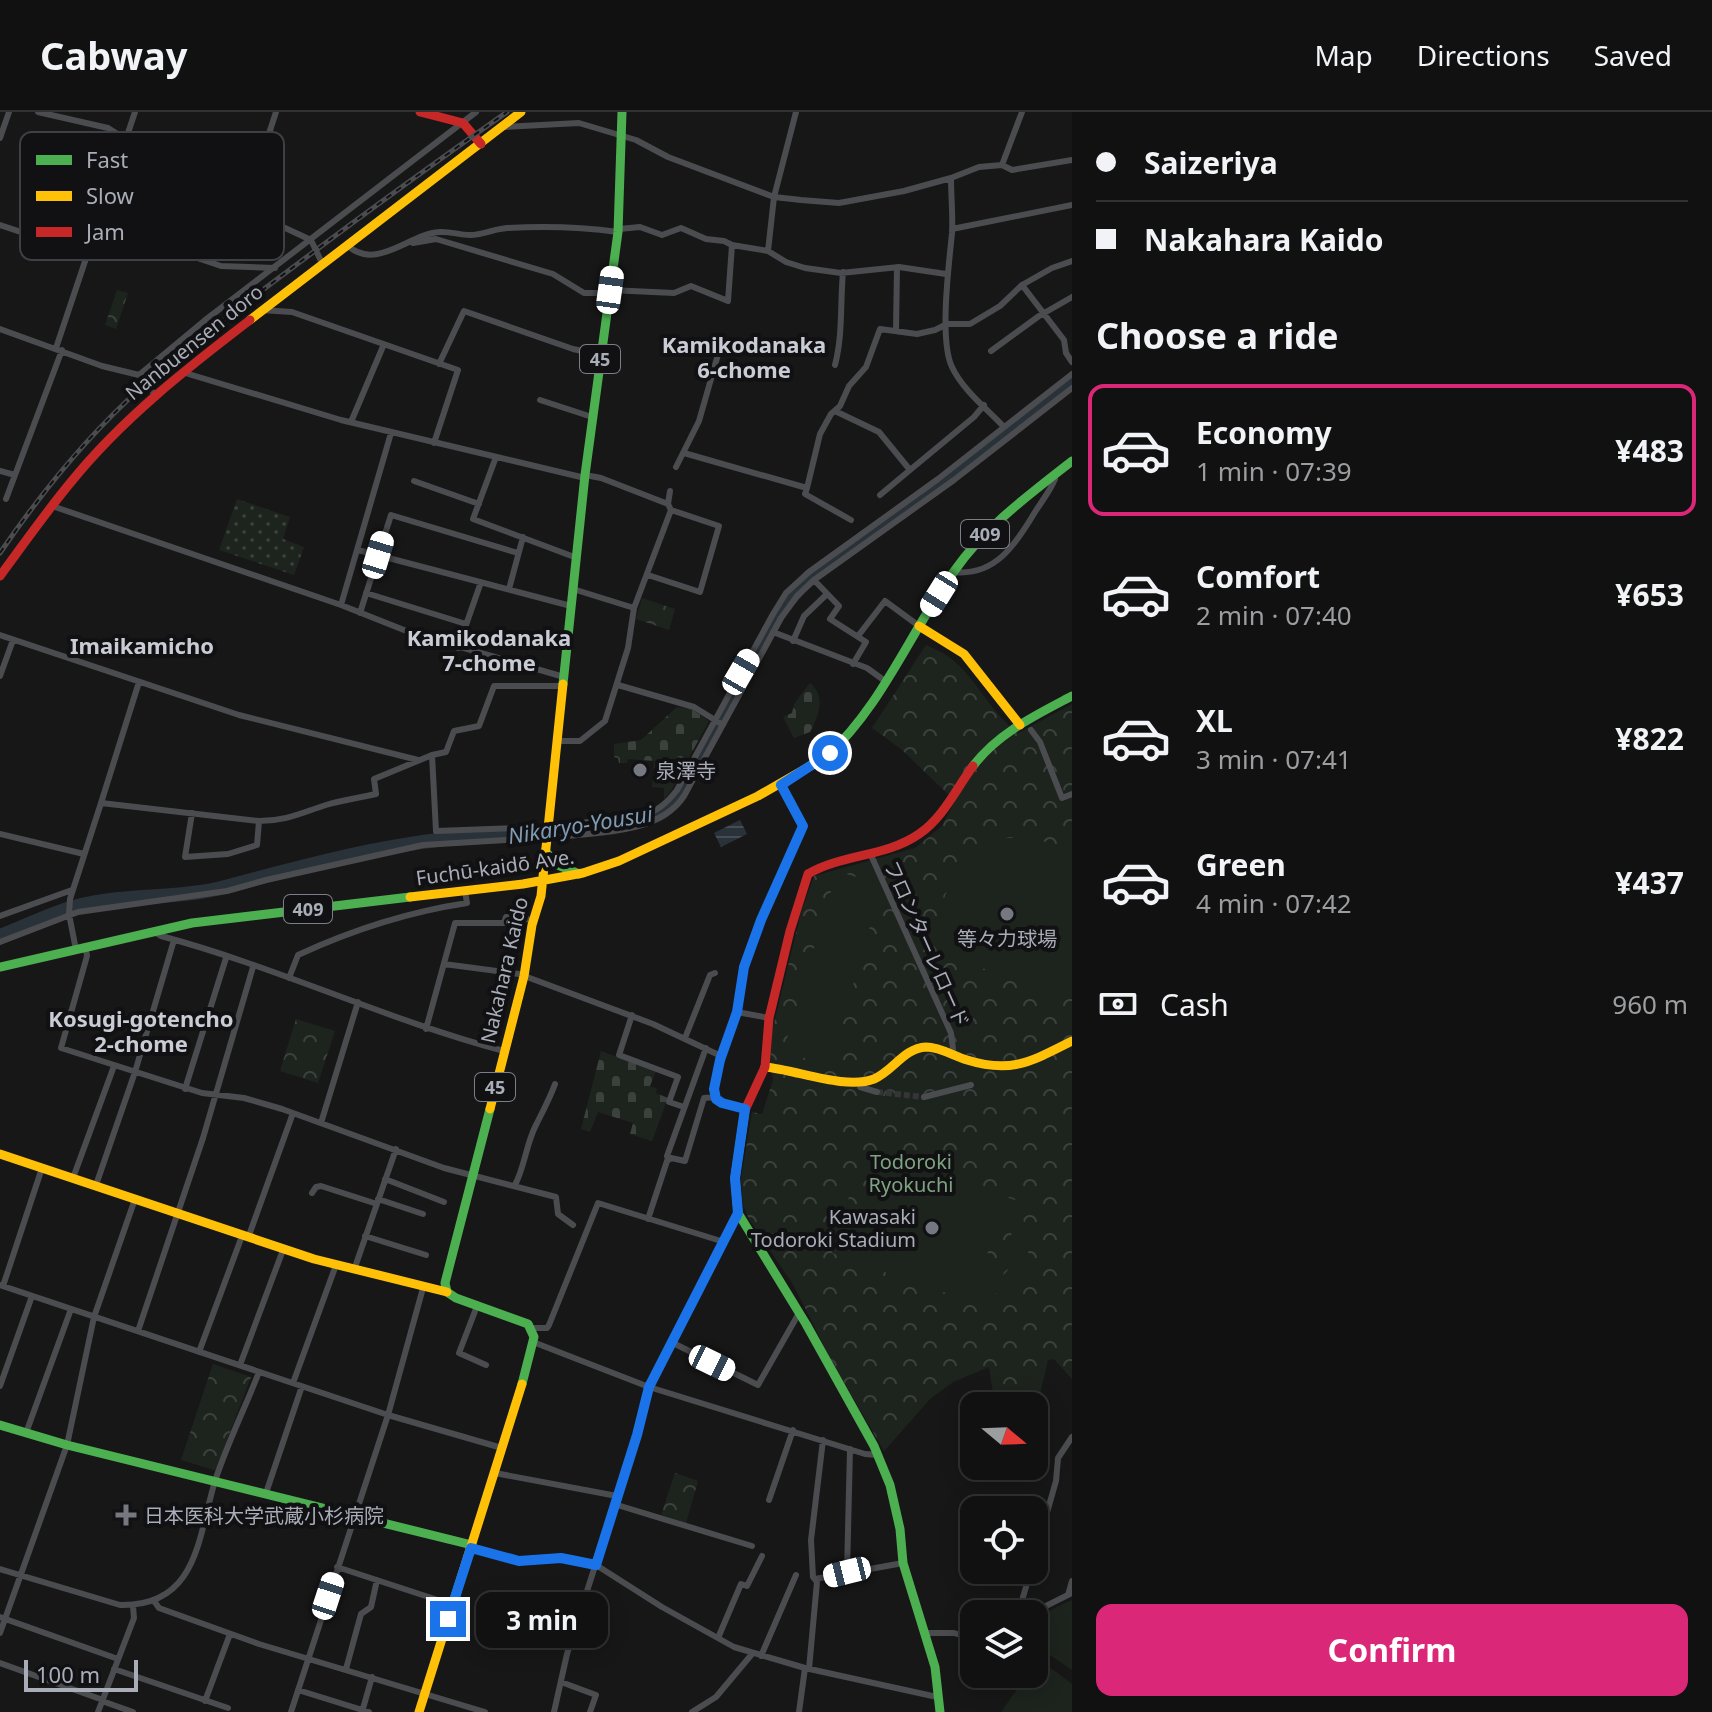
<!DOCTYPE html>
<meta charset="utf-8">
<style>
body{margin:0;font-family:"Noto Sans","Noto Sans JP",sans-serif;background:#1a1a1a;color:#f1f3f6;height:100vh;display:flex;flex-direction:column;font-size:30px;white-space:nowrap}
*{box-sizing:border-box;margin:0}
p{font-size:26px;color:#9c9d9f}
.icon{flex:none;width:44px;height:44px;fill:none;stroke:currentColor;stroke-width:2;stroke-linecap:round;stroke-linejoin:round}
.map{position:relative;flex:1;overflow:hidden}
.side{display:flex;flex-direction:column;background:#111;width:640px}
.side>*{flex:none}
.top-card{display:grid;align-content:center;height:176px;padding:0 24px;background:#111}
.needle{width:52px;rotate:109deg}
.fabs{position:absolute;left:960px;top:1280px;display:grid;gap:16px}
.fabs a{display:grid;place-items:center;width:88px;height:88px;border-radius:16px;background:#111;box-shadow:0 4px 20px #0003,0 0 0 2px #303131;font-size:40px}
.scale{position:absolute;left:24px;bottom:20px;width:114px;box-sizing:border-box;padding-left:8px;border:4px solid #a8adb8;border-top:0;font-size:22px;line-height:28px;white-space:nowrap;color:#a8adb8;-webkit-text-stroke:6px #111113;paint-order:stroke}
.end{position:absolute;width:36px;height:36px;margin:-18px;border:10px solid #1a73e8;background:#fff;box-shadow:0 0 0 4px #fff}
.from{border-radius:50%}
.bubble{position:absolute;height:56px;border-radius:16px;background:#111;box-shadow:0 4px 20px #0003,0 0 0 2px #303131;font-size:26px;font-weight:700;line-height:56px;text-align:center}
.car{position:absolute;width:24px;height:48px;margin:-24px -12px;border-radius:10px;box-shadow:0 0 6px 2px #0007;background:linear-gradient(#fff 24%,#345 0 40%,#fff 0 76%,#345 0 86%,#fff 0)}
.top-card b{display:flex;align-items:center;gap:28px;height:76px;font-size:30px}
.top-card b+b{border-top:2px solid #303131}
.top-card i{width:20px;height:20px;background:#f1f3f6}
ul{padding:0;list-style:none}
li{display:flex;align-items:center;gap:24px;height:132px;margin:0 16px 12px;padding:0 8px;border:4px solid transparent;border-radius:16px}
li div{flex:1}
li b{display:block;font-size:30px}
li em{font-style:normal;font-weight:700}
li.current{border-color:#db2777}
li>.icon{width:72px;height:72px;stroke-width:1.5}
h2{padding:0 24px;font-size:36px;line-height:96px}
.pay{display:flex;align-items:center;gap:20px;height:88px;padding:0 24px;font-size:30px}
.pay p{margin-inline-start:auto}
.cta{display:flex;gap:16px;margin-top:auto;padding:16px 24px}
.cta a{flex:1;height:92px;border-radius:16px;background:#db2777;color:#fff;font-size:32px;font-weight:700;line-height:92px;text-align:center}
header{display:flex;align-items:center;gap:48px;box-sizing:border-box;height:112px;padding:0 40px;background:#111;border-bottom:2px solid #303131}
header strong{font-size:38px}
nav{display:flex;gap:44px;margin-inline-start:auto;font-size:28px}
main{display:flex;flex:1;min-height:0}
.map>svg:first-child{display:block}
.grass{fill:url(#grass-dots)}
.cemetery{fill:url(#cemetery-stones)}
.park{fill:url(#park-crowns)}
.garden{fill:#1d241e;fill-rule:evenodd}
.water{fill:url(#water-rules)}
.lines{fill:none;stroke-linecap:round;stroke-linejoin:round}
.river{stroke:#2a3239;stroke-width:14}
.street-tunnel{stroke:#343537;stroke-width:6;stroke-dasharray:6 3;stroke-linecap:butt}
.street{stroke:#4b4c50;stroke-width:6}
.fast{stroke:#4caf50;stroke-width:9}
.slow{stroke:#ffc107;stroke-width:9}
.jam{stroke:#c62828;stroke-width:9}
.rail-casing{stroke:#4b4c4f;stroke-width:5}
.rail{stroke:#111113;stroke-width:2;stroke-dasharray:6;stroke-linecap:butt}
.route{stroke:#1a73e8;stroke-width:10}
.poi-dot{fill:#757880;stroke:#111113;stroke-width:3}
.labels{text-anchor:middle;dominant-baseline:central;stroke-width:8;stroke-linejoin:round;paint-order:stroke}
.shield{fill:#111113;stroke:#7b7e86;stroke-width:2}
.shield-label{font-size:18px;font-weight:bold;fill:#a8adb8}
.street-label{font-size:20px;fill:#a8adb8;stroke:#111113}
.poi-label{font-size:20px;fill:#a8adb8;stroke:#111113;text-anchor:start}
.park-label{font-size:20px;fill:#7fa381;stroke:#111113}
.neighbourhood-label{font-size:22px;font-weight:bold;fill:#c9ccd4;stroke:#111113}
.water-label{font-size:22px;font-style:italic;fill:#7f9bb3;stroke:#111113}
.key{fill:#111113;stroke:#3e4045;stroke-width:2}
.key-label{font-size:22px;fill:#a8adb8}
</style>
<header>
<strong>Cabway</strong>
<nav><a>Map</a><a>Directions</a><a>Saved</a></nav>
</header>
<main>
<div class="map">
<svg width="1072" height="1600" viewBox="0 0 1072 1600">
<defs>
<pattern id="grass-dots" width="8" height="8" patternUnits="userSpaceOnUse" patternTransform="scale(2)"><rect width="8" height="8" fill="#1d241e"/><path d="M2 2h.1M6 6h.1" fill="none" stroke="#3b413d" stroke-width="1.8" stroke-linecap="round"/></pattern>
<pattern id="cemetery-stones" width="16" height="16" patternUnits="userSpaceOnUse" patternTransform="scale(2)"><rect width="16" height="16" fill="#1d241e"/><path d="M2 7V4a2 2 0 0 1 4 0v3zM10 15v-3a2 2 0 0 1 4 0v3z" fill="#3b413d"/></pattern>
<pattern id="park-crowns" width="20" height="18" patternUnits="userSpaceOnUse" patternTransform="scale(2)"><rect width="20" height="18" fill="#1d241e"/><path d="M2 6a3 3 0 1 1 6 0M12 15a3 3 0 1 1 6 0" fill="none" stroke="#3b413d"/></pattern>
<pattern id="water-rules" width="6" height="5" patternUnits="userSpaceOnUse" patternTransform="scale(2)"><rect width="6" height="5" fill="#2a3239"/><path d="M0 2.5h6" fill="none" stroke="#464d54"/></pattern>
</defs>
<rect width="100%" height="100%" fill="#171717"/>
<path class="grass" d="M237 387 290 405 283 427 304 435 294 463 219 438Z"/>
<path class="cemetery" d="M810 571C826 584 819 603 810 620L794 626 783 605 792 601 794 592Z
M677 595 692 597 709 609 671 679 664 687V676L652 675 654 649 628 647 627 651H619L618 646 614 645V632L641 628Z
M601 939 656 959 650 974 657 977 656 981 668 986 652 1029 630 1022 633 1011 598 1000 590 1020 581 1017Z"/>
<path class="park" d="M117 178 128 181 116 217 105 213Z
M642 486 675 497 669 518 636 507Z
M926 533C934 537 942 540 949 545 977 566 990 601 1018 621L1072 592V1267L1054 1247 1048 1248 1034 1308V1294H995L989 1255 953 1270 930 1287 884 1339 831 1248 794 1174 749 1107 743 1093 741 1067 752 1000 762 1002 773 968 770 948 772 919 801 801 814 764 915 736 942 714 955 689 901 637 872 616Z
M296 907 335 919 318 971 280 959Z
M213 1252 251 1265 216 1357 214 1358 181 1348Z
M675 1361 698 1369 686 1411 661 1403Z"/>
<path class="garden" d="M1007 726H1033L1072 739V876C1067 879 1061 881 1054 880 1039 878 953 848 947 837 923 794 965 737 1007 726Z
M837 759 882 773 830 953 783 940Z
M895 1048 1030 1093 1026 1104 1021 1103C1030 1122 1033 1142 1020 1161 1011 1175 996 1184 980 1186 952 1189 864 1151 832 1141L836 1130 842 1131C820 1088 846 1046 895 1048ZM885 1059 886 1060 860 1135C833 1108 846 1064 885 1059ZM1011 1114 1012 1136 1017 1138C1012 1159 998 1173 976 1174L995 1120Z
M1072 1488V1558L1034 1532C1034 1503 1048 1499 1072 1488Z
M1039 1547 1072 1572V1600H1001L1028 1562H1034V1554Z"/>
<path class="water" d="M740 708 747 722 721 735 714 721Z"/>
<g class="lines">
<path class="river" d="M0 824C24 815 49 802 74 795 122 781 176 788 225 775 321 749 418 723 518 722 549 721 631 716 657 703 666 699 673 691 679 683L781 498 809 465 943 369 1072 269"/>
<path class="street-tunnel" d="M877 980 924 985"/>
<path class="street" d="M38 0 108 16 214 83 311 128 322 151
M503 15 579 11 636 28 668 45 774 85 801 88 839 91 904 79 951 66 979 55 1002 53 1012 58 1072 48
M0 26 9 0
M1002 53 1022 0
M951 66C951 84 953 103 952 121 949 152 939 228 952 255 962 277 987 297 1004 315
M244 98 276 0
M98 112 221 154 275 156
M0 113 88 142
M619 117 640 115 662 123 681 116 706 127 724 129 732 133 768 139 786 150 805 156 841 161 899 155 946 162
M952 117 1072 93
M413 131 436 127 553 162 584 181H610
M347 133C376 160 409 122 439 120 450 119 459 123 470 123 482 123 494 117 507 116 543 114 582 115 618 120
M768 139 774 85 796 0
M1022 173 1052 156 1072 149
M610 178 674 181 691 174 728 189 732 133
M261 198 292 200 458 258 434 331
M0 217 102 254 139 263 155 283
M896 218 897 156
M56 236 135 0
M991 239 1039 204 1072 185
M439 252 464 199 573 237 600 243
M835 253C843 222 840 193 843 160
M182 260 341 308 585 366
M139 263 204 209 476 0
M540 288 592 305
M835 299 879 320 910 358 974 305 984 293
M351 310 384 232
M684 341 807 376 805 382 851 408
M496 345 473 407 577 446
M676 355 699 309 721 232 724 228
M0 359 15 363
M585 363 601 366 668 392
M414 369 479 392
M807 376 820 322 831 302 840 294 849 274 866 255 880 217 917 222 935 218 947 212H970L1000 194 1022 173 1064 228 1066 241 1072 250
M880 383 910 358
M6 387 62 238
M52 394 341 493 409 520 564 565
M358 438 571 494
M953 460C995 465 1016 432 1035 400 1042 389 1050 379 1055 367
M648 463 700 480 719 414 671 398
M814 468 839 494 830 507 866 530 853 552
M509 477 523 425
M573 477 634 496
M366 481 466 512
M341 493 391 321
M360 501 391 403 518 441
M773 520 867 556 885 569
M0 523 239 603 418 648
M858 524 885 489 919 514
M793 529 804 504 826 483
M458 536 481 470
M0 564 13 528
M618 573 694 595 723 613
M1031 618 1040 630 1062 686 1072 682
M557 629H580L605 609 628 536 634 496 671 398 668 392 670 379
M432 643 436 719 547 715 640 704C657 700 667 691 677 678L773 502 786 481 809 460 938 367 1072 262
M101 691 139 570
M192 701 185 745 228 742 257 733 259 709
M0 722 84 742
M547 726C591 720 658 724 684 684L781 506 797 484 814 468 954 368 1072 276
M870 741 951 921 953 937
M0 804 72 778
M156 821 161 824C277 855 387 908 504 939
M0 830 78 800 227 779 266 768 423 733 540 726
M86 837 87 844 61 936 202 981 244 986 282 997 444 1056 556 1085 558 1102 573 1113
M76 838 69 802 70 787 101 691 259 709C286 709 301 701 326 693 342 688 359 686 376 682L374 667 432 643 446 640 454 619 479 614 494 574H563
M444 852 519 862 653 912 721 944
M289 866 298 843C352 818 408 800 467 791L465 779
M737 900 769 906
M632 903 619 943 678 965 669 990 684 995
M426 917 455 811H504L506 805 533 808
M685 926 710 863 715 861
M860 975 877 980
M185 977 226 846
M924 985 971 973
M745 997 722 991 716 987 714 977 720 948 737 900 744 855 761 808 803 714 781 673
M321 1011 358 890
M668 1047 667 1044 706 936
M73 1066 114 954
M385 1067 444 1090
M96 1073 135 960 174 828
M515 1073C525 1054 526 1032 536 1013 543 999 550 986 555 972
M312 1081 316 1075 321 1074 377 1092
M378 1087 423 1102
M648 1107 667 1049 671 1046 685 1049 704 986 716 985
M365 1124 426 1143
M248 1126 293 1001
M354 1158 396 1037
M0 1173 388 1303 502 1336
M3 1174 42 1056
M477 1194 459 1241 486 1253
M532 1216H547L549 1213 598 1091 721 1129
M138 1219 203 1026 253 855
M533 1230 649 1275 865 1342 877 1343
M671 1230 758 1273 799 1201
M199 1240 242 1124
M240 1253 283 1138
M293 1271 336 1153
M0 1274 32 1184
M26 1321 71 1197
M495 1361 617 1384
M266 1381 302 1274
M769 1388 793 1318
M614 1392 752 1434
M471 1436 519 1449 561 1446 596 1453 662 1495 734 1535 805 1556 937 1585
M1034 1446 1056 1369 1058 1346 1072 1325
M337 1455 453 1493
M0 1457 120 1493C198 1495 198 1425 215 1369 227 1332 245 1296 259 1260
M847 1460 850 1337
M815 1467 903 1451
M1068 1483 1072 1469
M154 1489 159 1496 259 1532 485 1600
M1018 1502 1031 1458
M1034 1503 1036 1499 1072 1481
M0 1505 118 1547
M0 1521 67 1333 94 1205 135 1087
M925 1521H954L974 1527
M718 1526 741 1472 747 1474 762 1444
M761 1544 796 1463
M0 1551 103 1588
M114 1557 228 1596
M346 1557 361 1502 371 1495 377 1468
M809 1557 817 1470 813 1465 811 1428 823 1328
M561 1570 596 1583 590 1600
M298 1578 369 1600
M102 1589 133 1600
M205 1589 230 1522
M98 1600 134 1506 133 1494
M291 1600 388 1303 423 1176
M362 1600 372 1565
M554 1600 567 1542 630 1344 649 1275 738 1101
M692 1600 716 1585 752 1542
M799 1600 805 1556"/>
<path class="fast" d="M563 572 585 363 618 120 622 0
M826 645C883 593 910 520 955 458 986 414 1030 382 1072 349
M973 654C998 621 1036 603 1072 584
M545 739 558 753 579 762
M0 855 192 811 410 785
M490 997 445 1171 447 1180 456 1186 528 1212 534 1225 522 1272
M745 998 735 1066 738 1101 806 1212 874 1334 890 1373 900 1417 903 1451 935 1555 940 1600
M0 1313 67 1333 472 1433"/>
<path class="slow" d="M250 208 521 0
M919 514 964 542 1020 613
M410 785 523 772 583 761 619 749 758 684 826 645
M765 955C797 958 846 978 874 967 893 959 904 936 926 935 940 935 954 944 967 948 1012 962 1032 949 1072 929
M490 997 524 864 532 813 541 784 563 572
M0 1042 314 1147 447 1180
M419 1600 522 1272"/>
<path class="jam" d="M420 0 463 11 481 32
M0 464C23 433 46 400 71 370 122 307 186 257 250 208
M745 998 765 955 769 906 790 819 808 762C842 742 886 745 919 722 943 706 956 677 973 654"/>
<defs>
<path id="rail" d="M0 441C41 381 87 324 142 275 192 230 247 190 300 150 368 99 437 49 507 0"/>
</defs>
<use href="#rail" class="rail-casing"/>
<use href="#rail" class="rail"/>
</g>
<g class="lines">
<path class="route" d="M448 1507 471 1436 519 1449 561 1446 596 1453 637 1323 649 1275 738 1101 735 1066 745 997 722 991 716 987 714 977 720 948 737 900 744 855 761 808 803 714 781 673 830 641"/>
</g>
<g class="poi-dot">
<circle cx="640" cy="658" r="8"/>
<circle cx="1007" cy="802" r="8"/>
<circle cx="932" cy="1116" r="8"/>
<path d="M122 1391h8v8h8v8h-8v8h-8v-8h-8v-8h8z"/>
</g>
<g class="labels">
<g class="shield">
<rect x="580" y="233" width="40" height="28" rx="6"/>
<rect x="961" y="408" width="48" height="28" rx="6"/>
<rect x="284" y="783" width="48" height="28" rx="6"/>
<rect x="475" y="961" width="40" height="28" rx="6"/>
</g>
<g class="shield-label">
<text x="600" y="247">45</text>
<text x="985" y="422">409</text>
<text x="308" y="797">409</text>
<text x="495" y="975">45</text>
</g>
<g class="street-label">
<text transform="translate(194 230) rotate(-39)">Nanbuensen doro</text>
<text transform="translate(495 755) rotate(-8)">Fuchū-kaidō Ave.</text>
<text transform="translate(927 832) rotate(66)">フロンターレロード</text>
<text transform="translate(504 858) rotate(-77)">Nakahara Kaido</text>
</g>
<g class="poi-label">
<text x="656" y="658">泉澤寺</text>
<text x="1007" y="826" text-anchor="middle">等々力球場</text>
<text x="916" y="1104" text-anchor="end">Kawasaki<tspan x="916" dy="23">Todoroki Stadium</tspan></text>
<text x="144" y="1403">日本医科大学武蔵小杉病院</text>
</g>
<g class="park-label">
<text x="911" y="1049">Todoroki<tspan x="911" dy="23">Ryokuchi</tspan></text>
</g>
<g class="neighbourhood-label">
<text x="744" y="232">Kamikodanaka<tspan x="744" dy="25">6-chome</tspan></text>
<text x="489" y="525">Kamikodanaka<tspan x="489" dy="25">7-chome</tspan></text>
<text x="142" y="533">Imaikamicho</text>
<text x="141" y="906">Kosugi-gotencho<tspan x="141" dy="25">2-chome</tspan></text>
</g>
<g class="water-label">
<text transform="translate(580 712) rotate(-9)">Nikaryo-Yousui</text>
</g>
</g>
<rect x="20" y="20" width="264" height="128" rx="12" class="key"/>
<rect x="36" y="43" width="36" height="10" fill="#4caf50"/>
<rect x="36" y="79" width="36" height="10" fill="#ffc107"/>
<rect x="36" y="115" width="36" height="10" fill="#c62828"/>
<g class="key-label">
<text x="86" y="56">Fast</text>
<text x="86" y="92">Slow</text>
<text x="86" y="128">Jam</text>
</g>
</svg>
<div class="fabs">
<a><svg class="needle" viewBox="-14 -14 28 28"><path d="M0-13l5 13h-10z" fill="#e53935"/><path d="M0 13l5-13h-10z" fill="#9c9d9f"/></svg></a>
<a><svg class="icon" aria-label="locate" viewBox="0 0 24 24"><circle cx="12" cy="12" r="6"/><path d="M12 2v4M12 18v4M2 12h4M18 12h4"/></svg></a>
<a><svg class="icon" aria-label="layers" viewBox="0 0 24 24"><path d="M12 4l9 5-9 5-9-5zM3 14l9 5 9-5"/></svg></a>
</div>
<div class="scale">100 m</div>
<i class="end from" style="left:830px;top:641px"></i>
<i class="end" style="left:448px;top:1507px"></i>
<div class="bubble" style="left:476px;top:1480px;width:132px">3 min</div>
<i class="car" style="left:610px;top:178px;rotate:8deg"></i>
<i class="car" style="left:378px;top:443px;rotate:17deg"></i>
<i class="car" style="left:939px;top:482px;rotate:212deg"></i>
<i class="car" style="left:741px;top:560px;rotate:30deg"></i>
<i class="car" style="left:712px;top:1251px;rotate:116deg"></i>
<i class="car" style="left:847px;top:1460px;rotate:256deg"></i>
<i class="car" style="left:328px;top:1484px;rotate:18deg"></i>
</div>
<section class="side">
<div class="top-card">
<b><i class="from"></i>Saizeriya</b>
<b><i></i>Nakahara Kaido</b>
</div>
<h2>Choose a ride</h2>
<ul>
<li class="current"><svg class="icon" aria-label="car" viewBox="0 0 24 24"><path d="M5 17H2v-5l4-1 3-4h7l3 4 3 1v5h-3M9 17h6M6 11h13"/><circle cx="7" cy="17" r="2"/><circle cx="17" cy="17" r="2"/></svg><div><b>Economy</b><p>1 min · 07:39</p></div><em>¥483</em></li>
<li><svg class="icon" aria-label="car" viewBox="0 0 24 24"><path d="M5 17H2v-5l4-1 3-4h7l3 4 3 1v5h-3M9 17h6M6 11h13"/><circle cx="7" cy="17" r="2"/><circle cx="17" cy="17" r="2"/></svg><div><b>Comfort</b><p>2 min · 07:40</p></div><em>¥653</em></li>
<li><svg class="icon" aria-label="car" viewBox="0 0 24 24"><path d="M5 17H2v-5l4-1 3-4h7l3 4 3 1v5h-3M9 17h6M6 11h13"/><circle cx="7" cy="17" r="2"/><circle cx="17" cy="17" r="2"/></svg><div><b>XL</b><p>3 min · 07:41</p></div><em>¥822</em></li>
<li><svg class="icon" aria-label="car" viewBox="0 0 24 24"><path d="M5 17H2v-5l4-1 3-4h7l3 4 3 1v5h-3M9 17h6M6 11h13"/><circle cx="7" cy="17" r="2"/><circle cx="17" cy="17" r="2"/></svg><div><b>Green</b><p>4 min · 07:42</p></div><em>¥437</em></li>
</ul>
<div class="pay"><svg class="icon" aria-label="cash" viewBox="0 0 24 24"><path d="M3 7h18v10H3z"/><circle cx="12" cy="12" r="2"/></svg>Cash<p>960 m</p></div>
<div class="cta"><a>Confirm</a></div>
</section>
</main>
